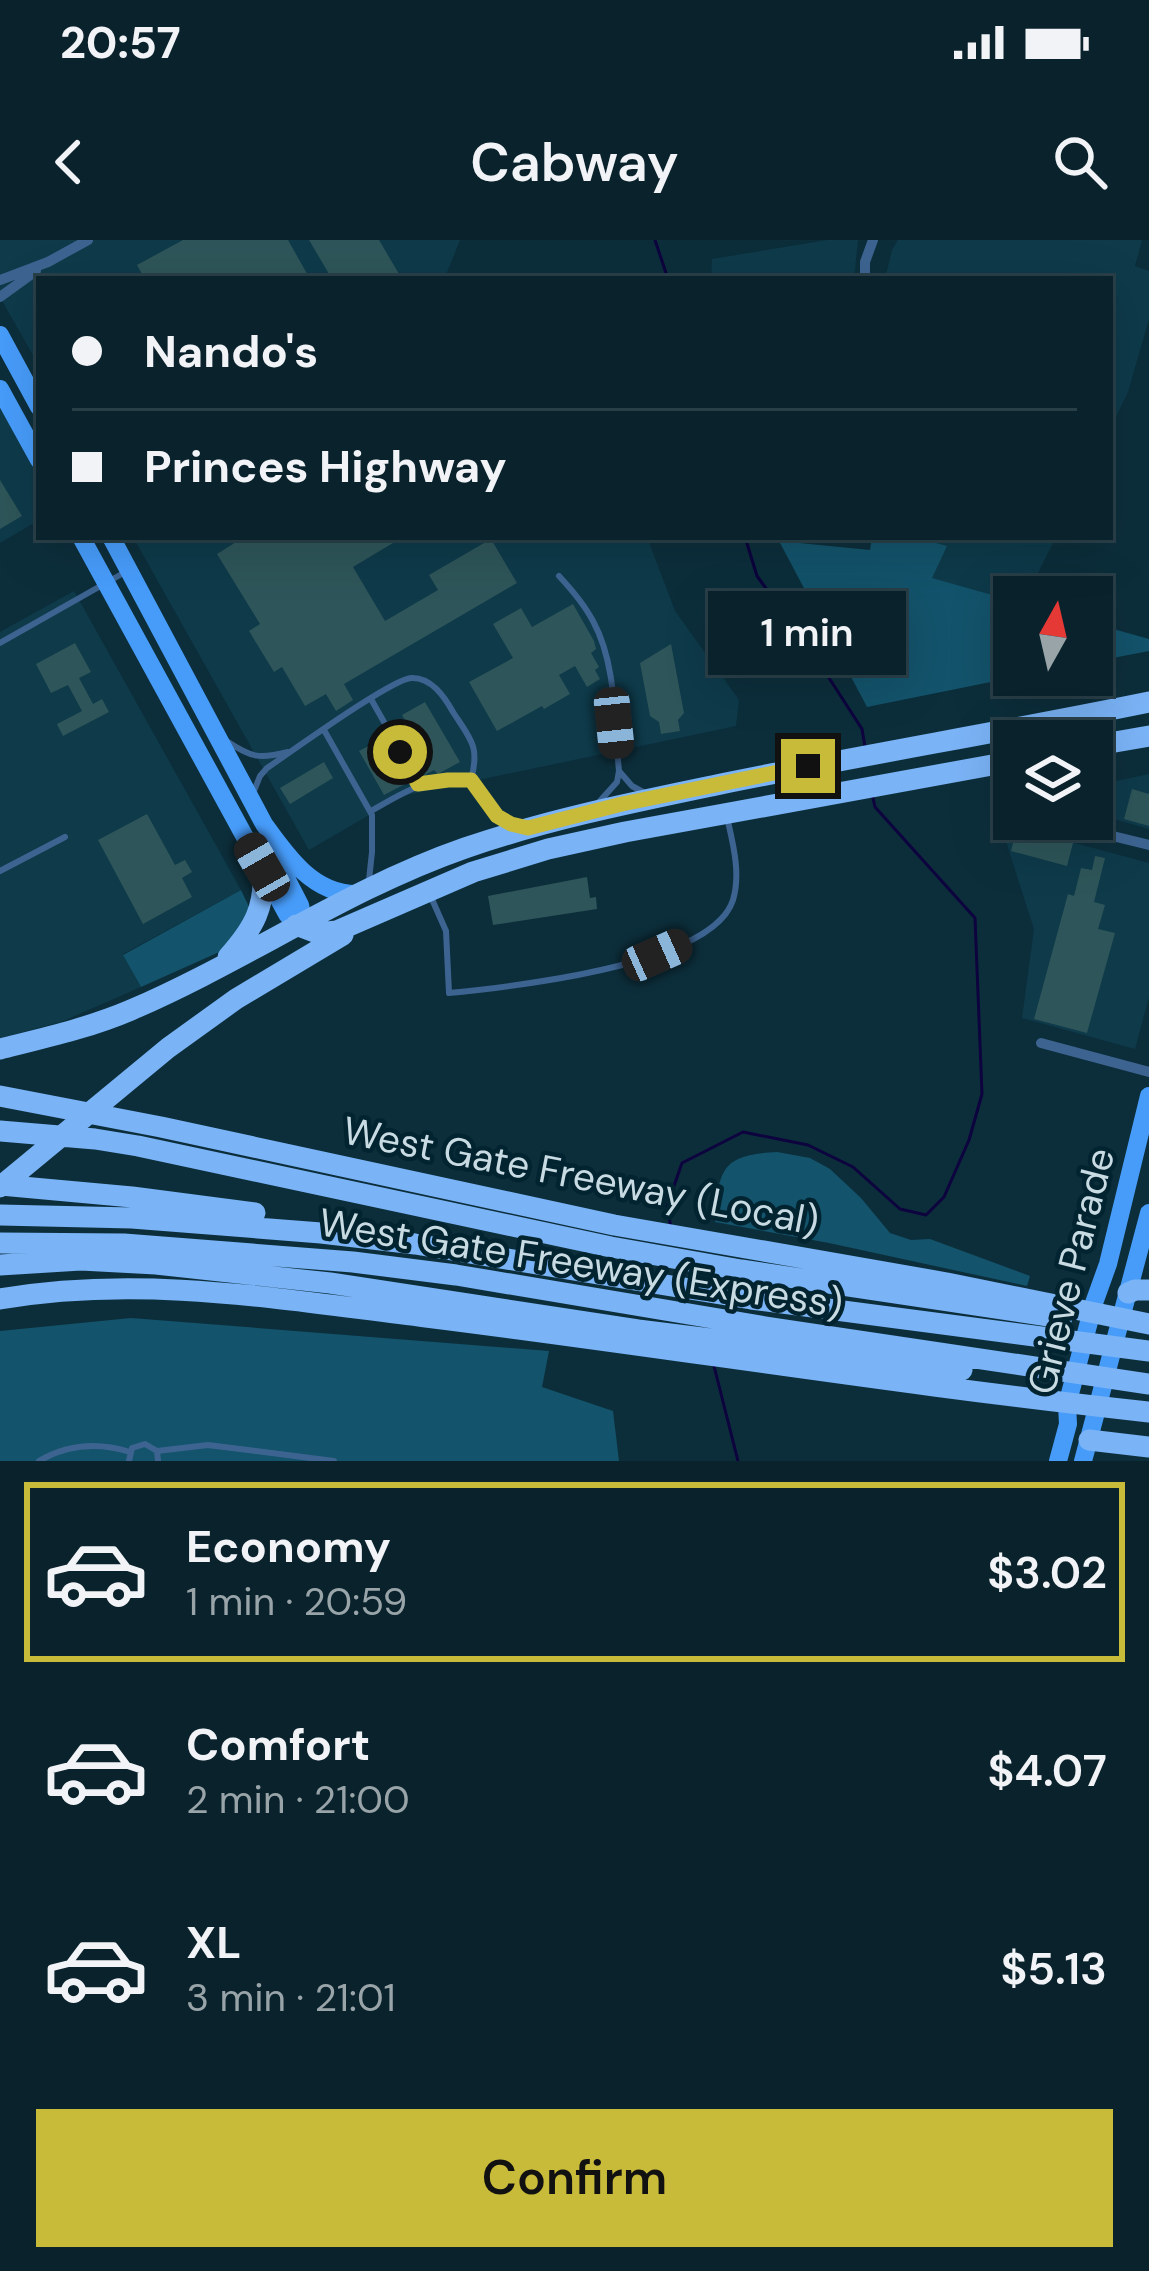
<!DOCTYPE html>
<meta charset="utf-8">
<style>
body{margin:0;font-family:"DM Sans",sans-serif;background:#172f38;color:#f1f3f6;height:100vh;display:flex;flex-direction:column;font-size:45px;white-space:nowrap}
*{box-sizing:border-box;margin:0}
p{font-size:39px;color:#99a4a9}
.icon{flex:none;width:66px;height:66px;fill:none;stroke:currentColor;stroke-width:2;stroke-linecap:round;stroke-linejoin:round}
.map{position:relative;height:1221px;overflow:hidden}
.drawer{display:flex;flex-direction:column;background:#09222c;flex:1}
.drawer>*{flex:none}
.top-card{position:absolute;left:36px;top:36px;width:1077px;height:264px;border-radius:0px;box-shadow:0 12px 48px #0002,0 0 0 3px #293f48;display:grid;align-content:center;height:264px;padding:0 36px;background:#09222c}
.needle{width:78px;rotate:8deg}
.controls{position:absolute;left:993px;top:336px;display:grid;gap:24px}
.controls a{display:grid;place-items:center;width:120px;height:120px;border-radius:0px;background:#09222c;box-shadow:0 12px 48px #0002,0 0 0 3px #293f48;font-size:60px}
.end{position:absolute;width:54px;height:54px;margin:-27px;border:15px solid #c9bb3a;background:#111;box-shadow:0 0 0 6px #111}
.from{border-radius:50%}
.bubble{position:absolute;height:84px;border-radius:0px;background:#09222c;box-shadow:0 12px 48px #0002,0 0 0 3px #293f48;font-size:39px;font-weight:600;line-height:84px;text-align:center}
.car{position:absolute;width:36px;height:72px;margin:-36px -18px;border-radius:15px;box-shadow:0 0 9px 3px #0007;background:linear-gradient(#222 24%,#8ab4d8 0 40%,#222 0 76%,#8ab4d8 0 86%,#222 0)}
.top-card b{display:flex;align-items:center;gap:42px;height:114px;font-size:45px}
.top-card b+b{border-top:3px solid #293f48}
.top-card i{width:30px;height:30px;background:#f1f3f6}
ul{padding:21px 0 0;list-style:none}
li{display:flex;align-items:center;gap:36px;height:180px;margin:0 24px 18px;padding:0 12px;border:6px solid transparent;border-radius:0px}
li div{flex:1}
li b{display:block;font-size:45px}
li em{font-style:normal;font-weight:600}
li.selected{border-color:#c9bb3a}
li>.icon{width:108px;height:108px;stroke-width:1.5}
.cta{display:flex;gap:24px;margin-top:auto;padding:24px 36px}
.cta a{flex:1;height:138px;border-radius:0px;background:#c9bb3a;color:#111;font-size:48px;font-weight:600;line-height:138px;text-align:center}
.status{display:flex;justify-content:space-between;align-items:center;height:84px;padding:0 60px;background:#09222c;direction:ltr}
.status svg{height:33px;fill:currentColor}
header{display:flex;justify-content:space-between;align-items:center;height:156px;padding:0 36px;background:#09222c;font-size:54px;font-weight:600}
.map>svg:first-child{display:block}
.built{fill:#0e3a4a}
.green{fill:#13536b}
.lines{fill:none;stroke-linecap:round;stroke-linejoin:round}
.stream{stroke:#0d033e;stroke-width:3}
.building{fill:#2e5559}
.lane{stroke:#3d6491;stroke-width:6}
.street{stroke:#3d6491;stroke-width:10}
.primary{stroke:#479cfa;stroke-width:18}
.highway{stroke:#7ab3f6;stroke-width:21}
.route{stroke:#c9bb3a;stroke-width:15}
.labels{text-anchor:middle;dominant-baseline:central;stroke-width:9;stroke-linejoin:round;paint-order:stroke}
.street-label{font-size:39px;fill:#c8dae2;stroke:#022431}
</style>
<div class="status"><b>20:57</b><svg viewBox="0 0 49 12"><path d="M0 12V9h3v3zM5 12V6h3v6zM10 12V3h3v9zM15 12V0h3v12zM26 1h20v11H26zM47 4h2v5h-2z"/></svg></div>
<header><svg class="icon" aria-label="back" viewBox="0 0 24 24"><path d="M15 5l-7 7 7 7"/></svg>Cabway<svg class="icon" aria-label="search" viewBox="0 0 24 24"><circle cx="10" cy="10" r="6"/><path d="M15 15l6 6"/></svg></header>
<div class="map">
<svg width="1149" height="1221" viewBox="0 0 1149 1221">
<rect width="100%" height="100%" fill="#0c2e3b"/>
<path class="built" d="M0 0H460L446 35 439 39H39V126L0 57Z
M827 0H858L854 39H711L712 19Z
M898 0H1142L1135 26 1149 31V79L1128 152 1110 189V39H885L892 10Z
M0 166 39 237V280L0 303Z
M133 297H647L675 371 739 460 736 486 402 556 309 610Z
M914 297H1056L1026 357H1014V361L931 338Z
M74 351 241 650 123 714 141 747 61 782 0 798V392Z
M1149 534V589L1092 573V546Z
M1000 583 1149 623V757L1135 809 1022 778 1034 689Z"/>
<path class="green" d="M872 297H914L947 306 932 338 1014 361V435H1026L867 467 779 301 870 310Z
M1092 383 1149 399V411L1092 422Z
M241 650 253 675 226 709 141 747 123 715Z
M777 912 810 918 830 929 861 958 890 993 911 1000 930 999 1030 1036 1027 1046 829 1003 715 982C719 930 720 915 777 912Z
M131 1078 549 1111 542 1147 613 1171 619 1221H0V1091Z"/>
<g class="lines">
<path class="stream" d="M655 0 668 39
M745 297 757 336 811 410 862 489 865 507
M671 988 667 966 682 923 743 892 808 905 853 927 900 969 926 975 944 957 969 900 982 854 975 678 875 567 873 558
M713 1122 738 1221"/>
</g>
<path class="building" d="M183 0H288L310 39H145L137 25Z
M309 0H379L402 39H332Z
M0 240 22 276 0 289Z
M244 297H261L264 301 270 297H403L353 327 385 381 438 350 429 335 491 299 517 343 344 444 353 460 336 471 326 454 305 466 282 427 274 432 249 391 260 384 217 314Z
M573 364 594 401 596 409 591 413 599 427 595 430 600 439 587 447 575 426 559 435 570 454 544 469 542 466 497 491 469 442 513 418 493 384 521 368 532 387Z
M75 403 91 432 79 438 93 464 102 459 109 472 63 496 57 484 82 471 68 445 51 453 36 424Z
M671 404 684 473 678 480 680 491 661 494 659 482 650 476 640 423Z
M425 462 460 522 438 534 434 530 423 536 409 511 420 506 402 475Z
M384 498 409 542 384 555 359 511Z
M324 522 333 538 290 564 280 548Z
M1132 549 1149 554V586L1124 579Z
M147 574 175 625 185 620 192 632 182 638 192 657 143 684 98 600Z
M1017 588 1073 603 1067 626 1011 611Z
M1095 616 1105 618 1094 662 1105 665 1098 689 1115 693 1087 793 1034 779 1068 654 1074 656 1081 628 1092 630Z
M587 637 590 658 596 657 597 669 493 685 488 656Z"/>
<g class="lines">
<path class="lane" d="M559 336C572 350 584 364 593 381 617 425 614 483 619 531L617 542 599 562
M0 403 127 331
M371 459 419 544
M324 490 372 575V612L369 640
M228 502C252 518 260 519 288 512
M619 531 632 546 643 552
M254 551 260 536 267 528C291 512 390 440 411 438 431 437 444 456 453 472 471 500 480 506 471 540L493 573 515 585
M371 571C411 548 423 539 471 540
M0 631 65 597
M431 657 446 691 449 753C509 747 712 726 733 660 741 633 733 604 727 577
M157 1211 208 1205 334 1221
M39 1221C68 1204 98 1202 130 1212
M129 1221 132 1208 145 1204 157 1211 158 1221"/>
<path class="street" d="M865 39V22L873 0
M0 40 48 22 88 0
M0 57 36 31
M1007 572 1014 574
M1043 579 1149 605
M1041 803 1149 832"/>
<path class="primary" d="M0 95 39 167
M0 149 39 220
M81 297 287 674 296 685
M111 297 264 584C287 616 313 654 356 654
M267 601 300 665 303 681
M1058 1221 1068 1184 1067 1165 1094 1063 1108 1024 1149 856
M1083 1221 1149 973"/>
<path class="highway" d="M1092 506 1149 496
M296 685 317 693 337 691 473 632 548 609 625 592 1014 521
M228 717C253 689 267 666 262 627
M0 809C44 798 89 788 131 770 245 721 347 649 465 608 549 579 635 562 721 544 863 515 1007 491 1149 462
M0 856 161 887 614 985 947 1043 1149 1084
M0 891 95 899 138 906 611 1007 741 1030 1062 1078
M0 945 132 957 255 973
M0 947 168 808 236 759 343 695
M0 975 132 978 321 993 415 1004 751 1059 1149 1111
M0 1003 124 1004 353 1022 456 1035 766 1087 1149 1144
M0 1025 81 1020 156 1024 330 1043 638 1090 962 1130
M1128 1053 1135 1050H1149
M0 1059C142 1034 284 1060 426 1077 667 1107 907 1146 1149 1172
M1089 1200 1149 1207"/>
</g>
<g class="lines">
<path class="route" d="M400 512 418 544 448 540H471L497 576 511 584 528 588 622 564 808 526"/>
</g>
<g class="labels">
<g class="street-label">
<text transform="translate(581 936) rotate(11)">West Gate Freeway (Local)</text>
<text transform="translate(581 1023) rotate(9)">West Gate Freeway (Express)</text>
<text transform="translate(1071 1031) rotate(-76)">Grieve Parade</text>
</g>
</g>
</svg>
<div class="controls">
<a><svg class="needle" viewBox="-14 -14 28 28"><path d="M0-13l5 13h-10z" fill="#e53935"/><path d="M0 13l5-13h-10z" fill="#99a4a9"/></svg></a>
<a><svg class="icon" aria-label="layers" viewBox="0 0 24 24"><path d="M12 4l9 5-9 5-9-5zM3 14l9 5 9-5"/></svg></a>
</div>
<i class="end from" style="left:400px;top:512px"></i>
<i class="end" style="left:808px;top:526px"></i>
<div class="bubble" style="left:708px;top:351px;width:198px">1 min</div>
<i class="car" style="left:614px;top:483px;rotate:174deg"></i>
<i class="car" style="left:262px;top:627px;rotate:330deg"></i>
<i class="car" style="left:657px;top:715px;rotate:66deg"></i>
<div class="top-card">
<b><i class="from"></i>Nando's</b>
<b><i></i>Princes Highway</b>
</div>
</div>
<section class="drawer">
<ul>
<li class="selected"><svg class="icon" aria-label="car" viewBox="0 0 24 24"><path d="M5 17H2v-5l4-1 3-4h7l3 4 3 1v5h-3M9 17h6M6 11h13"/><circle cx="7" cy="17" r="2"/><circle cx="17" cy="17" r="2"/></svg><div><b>Economy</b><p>1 min · 20:59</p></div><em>$3.02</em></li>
<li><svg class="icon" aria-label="car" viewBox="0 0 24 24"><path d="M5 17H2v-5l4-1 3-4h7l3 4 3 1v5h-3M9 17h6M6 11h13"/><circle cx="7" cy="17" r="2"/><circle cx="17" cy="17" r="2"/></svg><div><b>Comfort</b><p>2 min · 21:00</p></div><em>$4.07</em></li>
<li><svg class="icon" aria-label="car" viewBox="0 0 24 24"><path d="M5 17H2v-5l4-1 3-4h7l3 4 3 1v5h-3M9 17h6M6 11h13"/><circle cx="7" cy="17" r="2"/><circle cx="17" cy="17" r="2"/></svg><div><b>XL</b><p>3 min · 21:01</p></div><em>$5.13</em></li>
</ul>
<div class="cta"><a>Confirm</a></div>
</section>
